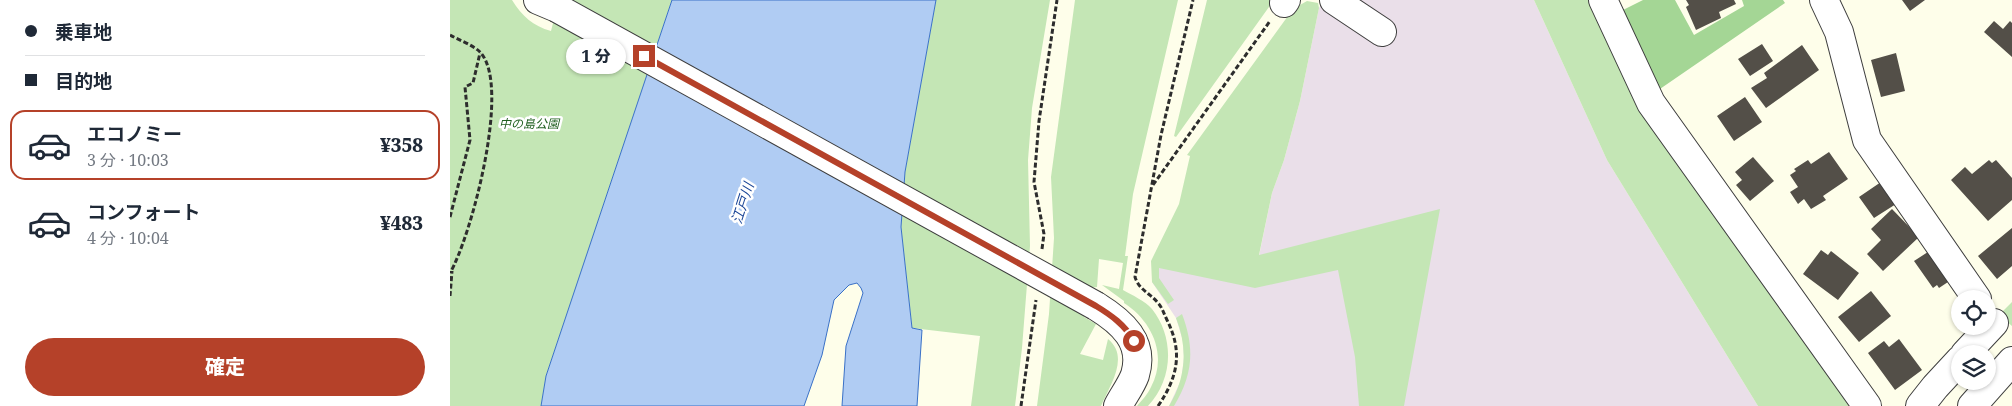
<!DOCTYPE html>
<html lang="ja">
<meta charset="utf-8">
<style>
body{margin:0;font-family:"Noto Serif","Noto Sans JP",serif;background:#f2f2f3;color:#1f2937;height:100vh;display:flex;flex-direction:column;font-size:19px;white-space:nowrap}
*{box-sizing:border-box;margin:0}
p{font-size:16px;color:#747a83}
.icon{flex:none;width:28px;height:28px;fill:none;stroke:currentColor;stroke-width:2;stroke-linecap:round;stroke-linejoin:round}
.map{position:relative;flex:1;overflow:hidden}
.details{display:flex;flex-direction:column;background:#fff;width:450px}
.details>*{flex:none}
.hud{display:grid;align-content:center;height:110px;padding:0 25px;background:#fff}
.controls{position:absolute;left:1501px;top:290px;display:grid;gap:10px}
.controls a{display:grid;place-items:center;width:45px;height:45px;border-radius:50%;background:#fff;box-shadow:0 1px 4px #0004;font-size:25px}
.end{position:absolute;width:22px;height:22px;margin:-11px;border:6px solid #b54129;background:#fff;box-shadow:0 0 0 2px #fff}
.from{border-radius:50%}
.bubble{position:absolute;height:35px;border-radius:18px;background:#fff;box-shadow:0 1px 4px #0004;font-size:16px;font-weight:800;line-height:35px;text-align:center}
.hud b{display:flex;align-items:center;gap:18px;height:48px;font-size:19px}
.hud b+b{border-top:1px solid #e0e1e3}
.hud i{width:12px;height:12px;background:#1f2937}
ul{padding:0;list-style:none}
li{display:flex;align-items:center;gap:15px;height:70px;margin:0 10px 8px;padding:0 15px;border:2px solid transparent;border-radius:15px}
li div{flex:1}
li b{display:block;font-size:19px}
li em{font-style:normal;font-weight:800}
li.active{border-color:#b54129}
li>.icon{width:45px;height:45px;stroke-width:1.5}
.action{display:flex;gap:10px;margin-top:auto;padding:10px 25px}
.action a{flex:1;height:58px;border-radius:30px;background:#b54129;color:#fff;font-size:20px;font-weight:800;line-height:58px;text-align:center}
main{display:flex;flex:1;min-height:0}
.map>svg:first-child{display:block}
.industrial{fill:#eadfe9}
.green{fill:#c4e6b5}
.forest{fill:#a4d695}
.water{fill:#b0ccf3;stroke:#3a71c7}
.building{fill:#534f48}
.lines{fill:none;stroke-linecap:round;stroke-linejoin:round}
.minor-casing{stroke:#3e3e3e;stroke-width:30}
.path{stroke:#2d2d2d;stroke-width:3;stroke-dasharray:5 2.5;stroke-linecap:butt}
.minor{stroke:#fff;stroke-width:28}
.minor-bridge-casing{stroke:#3e3e3e;stroke-width:30;stroke-linecap:butt}
.minor-bridge{stroke:#fff;stroke-width:28}
.route{stroke:#b54129;stroke-width:6}
.labels{text-anchor:middle;dominant-baseline:central;stroke-width:5;stroke-linejoin:round;paint-order:stroke}
.park-label{font-size:12px;font-style:italic;fill:#1f5f1f;stroke:#fff}
.water-label{font-size:14px;font-style:italic;fill:#1a4597;stroke:#fff}
</style>
<main>
<section class="details">
<div class="hud">
<b><i class="from"></i>乗車地</b>
<b><i></i>目的地</b>
</div>
<ul>
<li class="active"><svg class="icon" aria-label="car" viewBox="0 0 24 24"><path d="M5 17H2v-5l4-1 3-4h7l3 4 3 1v5h-3M9 17h6M6 11h13"/><circle cx="7" cy="17" r="2"/><circle cx="17" cy="17" r="2"/></svg><div><b>エコノミー</b><p>3 分 · 10:03</p></div><em>¥358</em></li>
<li><svg class="icon" aria-label="car" viewBox="0 0 24 24"><path d="M5 17H2v-5l4-1 3-4h7l3 4 3 1v5h-3M9 17h6M6 11h13"/><circle cx="7" cy="17" r="2"/><circle cx="17" cy="17" r="2"/></svg><div><b>コンフォート</b><p>4 分 · 10:04</p></div><em>¥483</em></li>
</ul>
<div class="action"><a>確定</a></div>
</section>
<div class="map">
<svg width="1562" height="406" viewBox="0 0 1562 406">
<rect width="100%" height="100%" fill="#fefeea"/>
<path class="industrial" d="M874 0H1084L1157 160 1308 406H719L731 380 734 358 733 341 726 318 702 282 709 268 809 256 822 193 834 160 850 101 869 8Z"/>
<path class="green" d="M0 0H62C72 16 83 26 101 31L109 0H222L96 376 91 406H0Z
M486 0H600L582 108 578 160 580 246 572 348 565 406H521L530 336 462 328 451 227 455 172Z
M625 0H728L683 194 675 256H678L673 290C682 295 695 301 702 309 725 338 723 380 698 406H687C692 400 698 394 701 387 718 355 702 321 674 303V301L652 285 669 289 673 263 649 259 647 287 638 288 634 317 646 324 630 354 653 360 658 339C680 357 660 385 651 406H587L599 314 604 238 601 177Z
M757 0H824L726 137 724 136Z
M1084 0H1143L1402 406H1308L1157 160Z
M857 1 868 3 869 8 850 101 834 160 822 193 809 255 990 209 954 406H909L905 357 888 270 805 288 709 268V278L724 300 718 304 702 282 701 261 729 204 740 156 737 155 843 9Z
M1562 302V326L1549 315Z
M732 314C745 348 743 375 724 406H719C736 378 738 348 726 318Z"/>
<path class="forest" d="M1193 0H1225L1244 35 1294 6 1292 0H1333L1335 3 1207 91 1171 11Z"/>
<path class="water" d="M222 0H486L455 172 451 227 462 328 472 330 467 406H392L396 346 413 293 411 288 407 283 399 285 384 300 372 355 354 406H91L96 376Z"/>
<path class="building" d="M1236 0H1284L1286 4 1269 12 1271 18 1246 30 1236 7 1239 5Z
M1452 0H1475L1460 11Z
M1544 21 1553 29 1560 21 1562 23V57L1534 32Z
M1312 44 1323 61 1300 76 1288 59Z
M1352 45 1369 70 1316 108 1301 88 1317 78 1314 73Z
M1446 53 1455 91 1431 97 1421 60Z
M1295 97 1312 122 1284 141 1267 116Z
M1379 152 1398 179 1373 196 1376 200 1361 209 1354 199 1348 204 1340 192 1348 187 1340 175 1346 171 1344 169 1358 160 1361 164Z
M1303 157 1324 181 1300 201 1286 185 1292 180 1285 172Z
M1539 160 1542 163 1546 160 1562 178V200L1538 221 1501 180 1515 167 1522 174Z
M1431 182 1446 204 1424 218 1409 197Z
M1442 209 1469 237 1433 271 1417 254 1431 240 1421 229Z
M1562 228V266L1547 279 1528 256Z
M1371 250 1378 255 1381 251 1409 273 1388 300 1353 274Z
M1481 250 1501 280 1489 288 1487 285 1483 288 1464 261Z
M1421 291 1441 316 1409 342 1388 317Z
M1449 339 1472 370 1445 390 1418 353 1434 341 1439 347Z"/>
<g class="lines">
<defs>
<path id="minor" d="M88 0 107 8
M884 0 932 32
M1153 0 1201 103 1417 406
M1374 0 1389 32 1417 140 1527 299
M834 3 836 0
M646 306C672 322 695 342 685 375 681 386 673 396 668 406
M1515 354 1544 323
M1470 406 1485 387 1510 360
M1522 406 1562 361"/>
</defs>
<use href="#minor" class="minor-casing"/>
<path class="path" d="M0 35C9 40 23 45 30 52 62 85 21 237 0 273
M703 185 820 21
M0 217 20 140 15 87 23 83 30 53
M592 249 594 234 584 182 589 121 607 0
M0 296 2 271
M571 406 586 300
M708 406C728 377 733 352 717 320 714 314 712 307 708 303 700 293 689 290 685 277L711 135 743 0"/>
<use href="#minor" class="minor"/>
<defs>
<path id="minor-bridge" d="M107 8 646 306"/>
</defs>
<use href="#minor-bridge" class="minor-bridge-casing"/>
<use href="#minor-bridge" class="minor-bridge"/>
</g>
<g class="lines">
<path class="route" d="M194 56 646 306C661 315 675 325 684 341"/>
</g>
<g class="labels">
<g class="park-label">
<text x="79" y="123">中の島公園</text>
</g>
<g class="water-label">
<text transform="translate(292 203) rotate(-72)">江戸川</text>
</g>
</g>
</svg>
<div class="controls">
<a><svg class="icon" aria-label="locate" viewBox="0 0 24 24"><circle cx="12" cy="12" r="6"/><path d="M12 2v4M12 18v4M2 12h4M18 12h4"/></svg></a>
<a><svg class="icon" aria-label="layers" viewBox="0 0 24 24"><path d="M12 4l9 5-9 5-9-5zM3 14l9 5 9-5"/></svg></a>
</div>
<i class="end from" style="left:684px;top:341px"></i>
<i class="end" style="left:194px;top:56px"></i>
<div class="bubble" style="left:116px;top:39px;width:60px">1 分</div>
</div>
</main>
